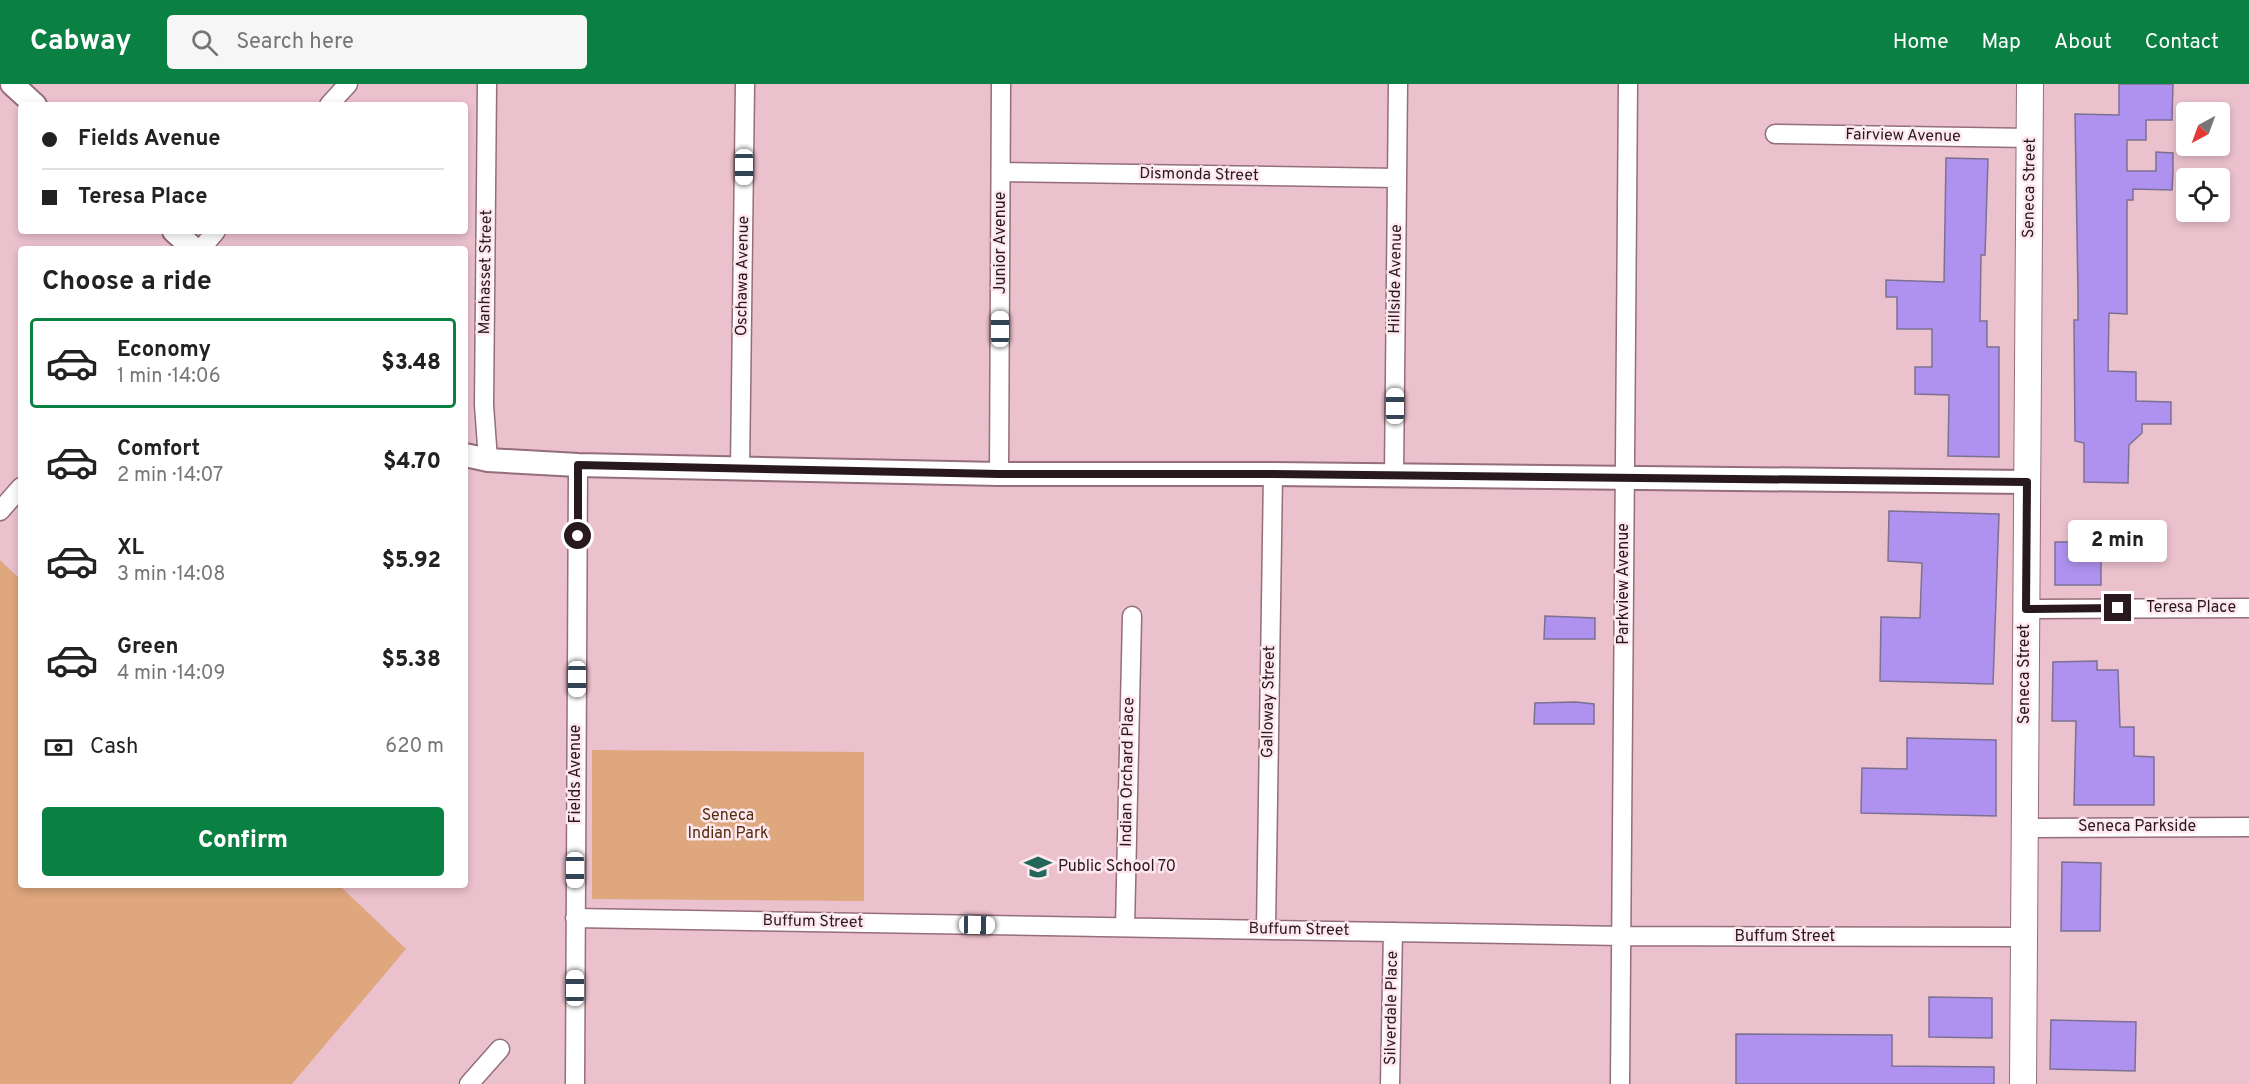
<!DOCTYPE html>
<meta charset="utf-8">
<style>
body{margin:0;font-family:Overpass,sans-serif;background:#f6f6f6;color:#222;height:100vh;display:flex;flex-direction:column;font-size:22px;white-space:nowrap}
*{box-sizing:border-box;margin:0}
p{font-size:20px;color:#767676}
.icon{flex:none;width:33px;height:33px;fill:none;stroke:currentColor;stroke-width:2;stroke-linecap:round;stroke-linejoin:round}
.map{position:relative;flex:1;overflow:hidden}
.side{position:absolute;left:18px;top:162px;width:450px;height:642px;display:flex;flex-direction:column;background:#fff;border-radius:6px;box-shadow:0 3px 9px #0003}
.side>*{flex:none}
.guide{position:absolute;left:18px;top:18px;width:450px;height:132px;border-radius:6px;box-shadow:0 3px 9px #0003;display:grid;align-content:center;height:132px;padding:0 24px;background:#fff}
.needle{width:39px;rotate:221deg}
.fabs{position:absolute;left:2176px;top:18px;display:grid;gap:12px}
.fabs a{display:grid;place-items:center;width:54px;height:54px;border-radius:6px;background:#fff;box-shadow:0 3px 9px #0003;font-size:30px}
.end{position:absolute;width:27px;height:27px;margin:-14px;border:8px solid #28191e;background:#fff;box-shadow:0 0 0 3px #fff}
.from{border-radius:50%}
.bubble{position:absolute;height:42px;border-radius:6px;background:#fff;box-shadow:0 3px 9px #0003;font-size:20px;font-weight:800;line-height:42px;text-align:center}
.car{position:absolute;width:18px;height:36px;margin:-18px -9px;border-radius:8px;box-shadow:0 0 4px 2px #0007;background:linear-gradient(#fff 24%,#345 0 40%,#fff 0 76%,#345 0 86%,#fff 0)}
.guide b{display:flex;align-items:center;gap:21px;height:57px;font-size:22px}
.guide b+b{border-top:2px solid #e0e0e0}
.guide i{width:15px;height:15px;background:#222}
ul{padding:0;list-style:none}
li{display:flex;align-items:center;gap:18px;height:90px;margin:0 12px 9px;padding:0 12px;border:3px solid transparent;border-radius:6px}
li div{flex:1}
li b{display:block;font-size:22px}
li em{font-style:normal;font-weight:800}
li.selected{border-color:#0b8043}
li>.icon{width:54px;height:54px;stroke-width:1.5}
h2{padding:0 24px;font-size:27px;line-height:72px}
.pay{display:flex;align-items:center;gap:15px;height:66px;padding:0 24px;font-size:22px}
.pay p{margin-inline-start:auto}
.cta{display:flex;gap:12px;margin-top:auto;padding:12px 24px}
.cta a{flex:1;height:69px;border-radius:6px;background:#0b8043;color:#fff;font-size:24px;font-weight:800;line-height:69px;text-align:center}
header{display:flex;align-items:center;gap:36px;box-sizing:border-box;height:84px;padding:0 30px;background:#0b8043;color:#fff}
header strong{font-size:28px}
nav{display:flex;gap:33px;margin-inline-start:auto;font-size:21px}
.search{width:420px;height:54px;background:#f6f6f6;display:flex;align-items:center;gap:15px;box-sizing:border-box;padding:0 21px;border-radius:6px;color:#767676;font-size:22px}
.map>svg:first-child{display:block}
.green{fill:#dea77e}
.building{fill:#af91ef;stroke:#7b7192;stroke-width:1.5}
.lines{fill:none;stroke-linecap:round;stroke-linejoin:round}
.minor-casing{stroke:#946e7a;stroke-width:21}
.tertiary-casing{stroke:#946e7a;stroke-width:26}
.secondary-casing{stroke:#946e7a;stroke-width:28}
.minor{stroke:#fff;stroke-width:18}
.tertiary{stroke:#fff;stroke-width:22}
.secondary{stroke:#fff;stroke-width:26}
.route{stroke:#28191e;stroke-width:8}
.labels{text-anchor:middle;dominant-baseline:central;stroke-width:5;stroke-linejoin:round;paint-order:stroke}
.street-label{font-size:16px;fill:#28191e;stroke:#fee8ee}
.park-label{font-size:16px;fill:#512e10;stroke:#fee8ee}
.poi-label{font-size:16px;fill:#28191e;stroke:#fee8ee;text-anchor:start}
</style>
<header>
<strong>Cabway</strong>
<div class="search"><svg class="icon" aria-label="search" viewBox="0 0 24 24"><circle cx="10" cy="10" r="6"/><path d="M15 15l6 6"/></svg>Search here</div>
<nav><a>Home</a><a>Map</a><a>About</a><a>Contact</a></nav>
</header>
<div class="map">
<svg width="2249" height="1000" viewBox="0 0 2249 1000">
<rect width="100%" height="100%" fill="#ebc1cd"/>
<path class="green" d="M0 476 21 496V801H339L406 865 292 1000H0Z
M592 666 864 668V817L592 815Z"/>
<path class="building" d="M2119 0H2173L2172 36H2146V56H2127V87H2156V68L2173 69V87L2172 106 2133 105V116H2127V230L2109 229 2108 287 2136 288V317L2171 318V340H2142V349L2129 361 2128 399 2084 398V359L2075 357 2074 236H2078V209L2075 30 2119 31Z
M1946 74 1988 75 1985 171H1981L1980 237H1987V263H1999V373L1948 372 1949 311 1915 310V283H1932V245H1897V213H1886V196L1944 198Z
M1889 427 1999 430 1993 600 1880 597 1881 533 1920 534 1922 479 1888 477Z
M2075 437H2131L2132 458H2101V501H2055V458H2075Z
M1545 532 1595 534V555H1544Z
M2097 577V586H2118L2120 643H2134V672L2154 673V721H2074L2076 637H2052L2053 578Z
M1576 618 1594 620V640H1534L1535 619Z
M1907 654 1996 656V732L1861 729 1862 684 1907 685Z
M2062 778 2101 779 2100 847H2061Z
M1929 913 1992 914V954L1929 953Z
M2051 936 2136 938 2135 987 2050 985Z
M1736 950 1892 951V982L1994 983V1000H1736Z"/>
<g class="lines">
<defs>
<path id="minor" d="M487 0 484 321 488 376
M329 21 348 0
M1775 50 2030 54
M1002 88 1397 94
M201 165 216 147
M740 385 745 0
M999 390 1001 0
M1394 391 1398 0
M0 427 21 403
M2026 525 2249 524
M2025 744 2249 743
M575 834 1621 852 2024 853
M1125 843 1132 532
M1266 845 1273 390
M469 1000 500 965
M575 1000 578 381
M1390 1000 1393 848
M1620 1000 1628 0"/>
<path id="tertiary" d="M12 0 35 21
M174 147 194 165
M465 371 488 376 578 381 999 390H1273L2027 398"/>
<path id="secondary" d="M2023 1000 2030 0"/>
</defs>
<use href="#minor" class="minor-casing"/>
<use href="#tertiary" class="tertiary-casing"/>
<use href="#secondary" class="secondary-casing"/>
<use href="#minor" class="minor"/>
<use href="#tertiary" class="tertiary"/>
<use href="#secondary" class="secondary"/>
</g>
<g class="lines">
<path class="route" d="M578 452V381L999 390H1273L2027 398 2026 525 2118 524"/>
</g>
<defs>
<symbol id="school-bare" viewBox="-9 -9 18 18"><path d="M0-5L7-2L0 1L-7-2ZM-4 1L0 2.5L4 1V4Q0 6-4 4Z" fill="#22675a" stroke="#fee8ee" stroke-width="2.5" paint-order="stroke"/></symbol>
</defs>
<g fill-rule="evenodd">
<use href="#school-bare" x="1019" y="764" width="38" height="38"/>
</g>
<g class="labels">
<g class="street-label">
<text transform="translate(1903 52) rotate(1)">Fairview Avenue</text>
<text transform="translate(1199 91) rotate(1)">Dismonda Street</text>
<text transform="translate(2030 104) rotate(-89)">Seneca Street</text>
<text transform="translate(1001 159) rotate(-90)">Junior Avenue</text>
<text transform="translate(486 188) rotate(-89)">Manhasset Street</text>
<text transform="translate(743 192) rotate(-89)">Oschawa Avenue</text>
<text transform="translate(1396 195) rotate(-89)">Hillside Avenue</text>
<text transform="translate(1624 500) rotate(-90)">Parkview Avenue</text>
<text x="2191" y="524">Teresa Place</text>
<text transform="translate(2025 590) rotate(-90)">Seneca Street</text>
<text transform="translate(1269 618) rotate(-89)">Galloway Street</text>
<text transform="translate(1128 688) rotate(-89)">Indian Orchard Place</text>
<text transform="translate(576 690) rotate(-90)">Fields Avenue</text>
<text x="2137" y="743">Seneca Parkside</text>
<text transform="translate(813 838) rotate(1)">Buffum Street</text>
<text transform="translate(1299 846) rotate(1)">Buffum Street</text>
<text x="1785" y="853">Buffum Street</text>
<text transform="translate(1392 924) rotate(-89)">Silverdale Place</text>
</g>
<g class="park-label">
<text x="728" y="732">Seneca<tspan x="728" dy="18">Indian Park</tspan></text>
</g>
<g class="poi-label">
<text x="1058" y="783">Public School 70</text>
</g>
</g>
</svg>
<div class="fabs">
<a><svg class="needle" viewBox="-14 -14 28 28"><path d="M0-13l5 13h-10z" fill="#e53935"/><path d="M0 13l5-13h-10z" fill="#767676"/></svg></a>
<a><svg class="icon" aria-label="locate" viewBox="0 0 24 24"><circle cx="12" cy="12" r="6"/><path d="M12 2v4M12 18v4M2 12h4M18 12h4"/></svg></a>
</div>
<i class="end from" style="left:578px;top:452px"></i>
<i class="end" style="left:2118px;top:524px"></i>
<div class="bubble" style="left:2068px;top:436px;width:99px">2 min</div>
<i class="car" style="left:744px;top:83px;rotate:180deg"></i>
<i class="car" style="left:1000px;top:245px;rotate:0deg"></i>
<i class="car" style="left:1395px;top:322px;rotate:0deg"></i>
<i class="car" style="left:577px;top:595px;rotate:180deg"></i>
<i class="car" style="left:575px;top:786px;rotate:180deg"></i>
<i class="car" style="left:977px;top:841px;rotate:91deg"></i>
<i class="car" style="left:575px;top:904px;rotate:0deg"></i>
<div class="guide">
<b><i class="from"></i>Fields Avenue</b>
<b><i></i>Teresa Place</b>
</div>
<section class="side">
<h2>Choose a ride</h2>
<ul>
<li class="selected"><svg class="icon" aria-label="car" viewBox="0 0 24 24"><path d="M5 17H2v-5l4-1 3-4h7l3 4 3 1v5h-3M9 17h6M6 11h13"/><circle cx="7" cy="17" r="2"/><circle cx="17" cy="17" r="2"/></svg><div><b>Economy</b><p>1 min · 14:06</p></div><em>$3.48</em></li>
<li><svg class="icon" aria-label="car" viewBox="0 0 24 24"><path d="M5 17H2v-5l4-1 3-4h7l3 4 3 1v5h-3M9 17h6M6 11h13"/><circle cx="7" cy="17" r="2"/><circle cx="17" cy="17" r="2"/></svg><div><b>Comfort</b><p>2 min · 14:07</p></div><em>$4.70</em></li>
<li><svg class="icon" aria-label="car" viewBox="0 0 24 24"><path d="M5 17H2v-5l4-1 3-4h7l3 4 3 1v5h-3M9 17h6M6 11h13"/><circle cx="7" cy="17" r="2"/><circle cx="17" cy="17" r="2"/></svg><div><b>XL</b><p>3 min · 14:08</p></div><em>$5.92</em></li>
<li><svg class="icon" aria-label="car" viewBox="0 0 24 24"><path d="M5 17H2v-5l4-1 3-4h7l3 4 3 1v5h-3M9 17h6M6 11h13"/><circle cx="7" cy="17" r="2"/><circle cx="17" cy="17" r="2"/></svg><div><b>Green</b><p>4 min · 14:09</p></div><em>$5.38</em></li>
</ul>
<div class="pay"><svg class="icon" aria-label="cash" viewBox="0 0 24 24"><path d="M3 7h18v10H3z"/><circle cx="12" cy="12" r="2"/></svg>Cash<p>620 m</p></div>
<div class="cta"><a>Confirm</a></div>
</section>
</div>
